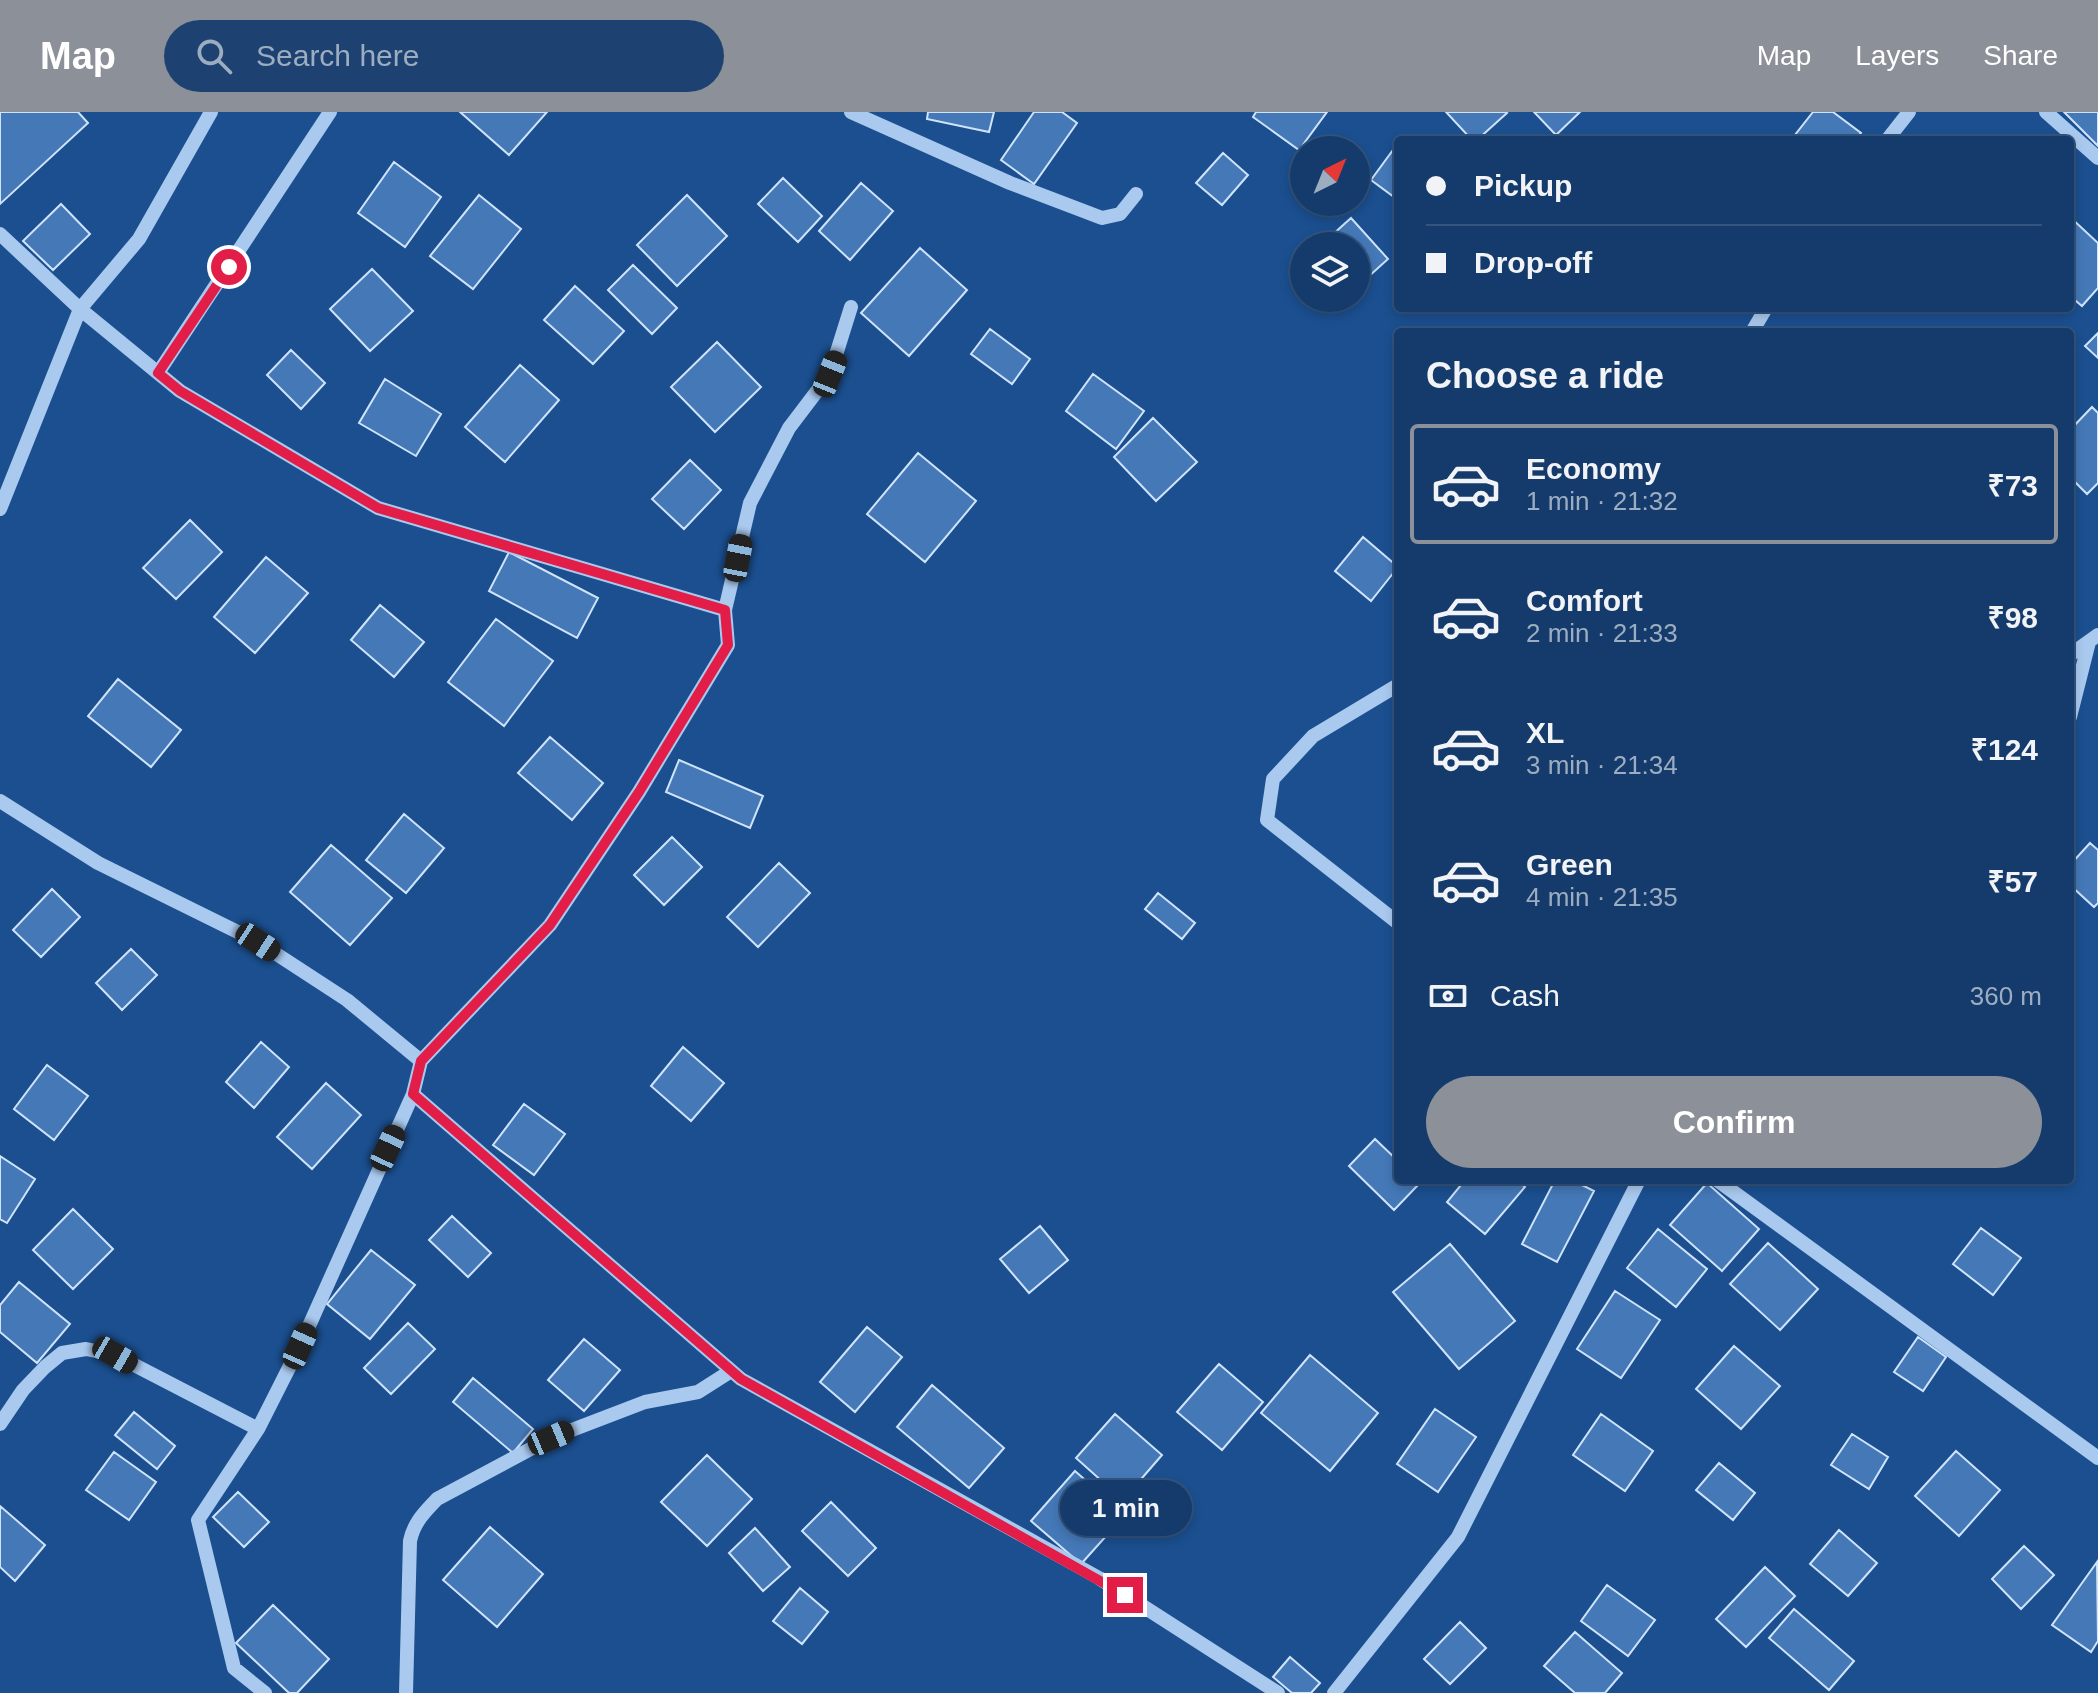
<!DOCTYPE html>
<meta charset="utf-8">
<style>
body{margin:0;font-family:Arial,sans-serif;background:#1d4271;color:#f1f3f6;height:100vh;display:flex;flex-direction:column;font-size:30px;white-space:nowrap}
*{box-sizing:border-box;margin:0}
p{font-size:26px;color:#9dadc1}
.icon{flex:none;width:44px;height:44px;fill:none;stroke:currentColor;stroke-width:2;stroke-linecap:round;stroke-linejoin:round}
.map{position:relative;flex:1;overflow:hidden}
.side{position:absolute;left:1394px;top:216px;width:680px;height:856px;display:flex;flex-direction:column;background:#143b6b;border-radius:8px;box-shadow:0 4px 12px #0003,0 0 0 2px #33557e}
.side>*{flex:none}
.guide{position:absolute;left:1394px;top:24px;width:680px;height:176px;border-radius:8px;box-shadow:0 4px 12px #0003,0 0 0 2px #33557e;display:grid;align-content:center;height:176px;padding:0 32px;background:#143b6b}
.needle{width:52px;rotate:43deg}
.tools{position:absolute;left:1290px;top:24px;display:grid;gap:16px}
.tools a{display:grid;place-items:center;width:80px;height:80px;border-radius:50%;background:#143b6b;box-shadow:0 4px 12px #0003,0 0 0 2px #33557e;font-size:40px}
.end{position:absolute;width:36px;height:36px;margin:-18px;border:10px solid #e11d48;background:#fff;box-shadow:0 0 0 4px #fff}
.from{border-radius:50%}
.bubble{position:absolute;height:56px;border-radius:28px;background:#143b6b;box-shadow:0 4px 12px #0003,0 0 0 2px #33557e;font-size:26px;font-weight:700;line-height:56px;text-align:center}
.car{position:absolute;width:24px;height:48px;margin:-24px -12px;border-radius:10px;box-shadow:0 0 6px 2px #0007;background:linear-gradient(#222 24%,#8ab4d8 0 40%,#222 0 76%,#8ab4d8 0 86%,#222 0)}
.guide b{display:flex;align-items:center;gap:28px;height:76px;font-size:30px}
.guide b+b{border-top:2px solid #33557e}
.guide i{width:20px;height:20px;background:#f1f3f6}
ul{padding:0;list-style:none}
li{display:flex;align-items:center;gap:24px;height:120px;margin:0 16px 12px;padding:0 16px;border:4px solid transparent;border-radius:8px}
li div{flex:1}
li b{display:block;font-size:30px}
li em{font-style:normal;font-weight:700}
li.selected{border-color:#8c9099}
li>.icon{width:72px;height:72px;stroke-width:1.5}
h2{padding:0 32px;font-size:36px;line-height:96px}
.pay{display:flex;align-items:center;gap:20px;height:88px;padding:0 32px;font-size:30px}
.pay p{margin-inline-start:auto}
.cta{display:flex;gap:16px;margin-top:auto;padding:16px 32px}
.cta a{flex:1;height:92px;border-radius:48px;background:#8c9099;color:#fff;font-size:32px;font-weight:700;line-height:92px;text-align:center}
header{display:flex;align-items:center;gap:48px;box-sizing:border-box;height:112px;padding:0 40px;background:#8c9099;color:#fff}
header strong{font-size:38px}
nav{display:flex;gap:44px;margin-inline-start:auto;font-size:28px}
.search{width:560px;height:72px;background:#1d4271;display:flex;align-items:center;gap:20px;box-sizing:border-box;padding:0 28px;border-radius:44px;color:#9dadc1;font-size:30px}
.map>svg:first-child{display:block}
.building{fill:#4478b7;stroke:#cfe3fa;stroke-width:2}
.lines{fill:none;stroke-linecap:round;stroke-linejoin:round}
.minor{stroke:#a9c9ee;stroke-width:14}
.route{stroke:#e11d48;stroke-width:10}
</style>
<header>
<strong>Map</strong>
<div class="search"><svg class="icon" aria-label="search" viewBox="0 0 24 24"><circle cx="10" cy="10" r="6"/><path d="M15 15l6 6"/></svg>Search here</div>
<nav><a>Map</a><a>Layers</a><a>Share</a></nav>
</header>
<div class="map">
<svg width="2098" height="1581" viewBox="0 0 2098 1581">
<rect width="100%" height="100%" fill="#1b4f8f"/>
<path class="building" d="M0 0H78L88 11 0 92Z
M460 0H547L509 43Z
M928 0H994L989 20 927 7Z
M1034 0H1062L1077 11 1034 72 1001 48Z
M1256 0H1327L1299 38 1253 5Z
M1446 0H1505L1507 1 1477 28H1472Z
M1534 0H1580L1556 23Z
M1813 0H1833L1861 21 1855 28H1791Z
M2064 0H2098V34Z
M1393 38 1398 42V88L1371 68Z
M1223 41 1248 63 1222 93 1196 71Z
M394 50 441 85 405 135 358 101Z
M783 66 822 104 798 130 758 92Z
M861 71 893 99 850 148 819 119Z
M479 83 521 117 473 177 430 144Z
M687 83 727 124 677 174 637 133Z
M61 92 90 122 53 158 23 129Z
M2070 105 2098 131V176L2082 194 2070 184Z
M1351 106 1388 147 1357 175 1356 134H1320Z
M920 136 967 178 909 244 861 201Z
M633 153 677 196 652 222 608 178Z
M372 157 413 199 370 239 330 197Z
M575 174 624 219 593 252 544 208Z
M990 217 1030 247 1012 272 971 242Z
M2098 221V246L2085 234Z
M717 230 761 275 715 320 671 275Z
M291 238 325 271 301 297 267 263Z
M520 253 559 288 505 350 465 315Z
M1093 262 1144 299 1116 337 1066 299Z
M385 267 441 302 416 344 359 311Z
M2092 295 2098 301V371L2087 382 2070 365V318Z
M1153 306 1197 350 1156 389 1114 345Z
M918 341 976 389 925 450 867 402Z
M690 348 721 378 684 417 652 387Z
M190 408 222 440 176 487 143 456Z
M1363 425 1398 455 1371 489 1335 459Z
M509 440 598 486 577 526 489 479Z
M266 445 308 481 255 541 214 505Z
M380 493 424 530 394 565 351 528Z
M496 507 553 549 504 614 448 570Z
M118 567 181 618 151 655 88 604Z
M550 625 603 671 572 708 518 661Z
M679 648 763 684 750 716 666 680Z
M404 702 444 736 406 781 366 748Z
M672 725 702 755 664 793 634 763Z
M2090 731 2098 738V791L2094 795 2070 773V753Z
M331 733 392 786 350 833 290 780Z
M779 751 810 781 758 835 727 805Z
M52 777 80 805 41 845 13 818Z
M1158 781 1195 811 1182 827 1145 797Z
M131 837 157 863 122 898 96 871Z
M261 930 289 955 254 996 226 970Z
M683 935 724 971 691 1009 651 974Z
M47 953 88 984 54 1028 14 997Z
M326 971 361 1003 312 1057 277 1025Z
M524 992 565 1022 534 1063 493 1033Z
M1375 1027 1398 1049V1068L1420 1071 1394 1098 1349 1054Z
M0 1044 35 1067 7 1111 0 1107Z
M1465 1068H1516L1525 1075 1485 1122 1447 1090Z
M1555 1068H1572L1594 1079 1557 1150 1522 1132Z
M1707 1071 1759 1117 1722 1159 1670 1113Z
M73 1097 113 1137 73 1177 33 1138Z
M452 1104 491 1141 468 1165 429 1128Z
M1040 1114 1068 1148 1029 1181 1000 1147Z
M1981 1116 2021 1146 1993 1183 1953 1152Z
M1658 1117 1707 1157 1676 1195 1627 1156Z
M1768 1131 1818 1177 1780 1218 1730 1172Z
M1450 1132 1515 1209 1459 1257 1393 1180Z
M371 1138 415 1173 370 1227 327 1192Z
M19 1170 70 1212 37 1251 0 1220V1193Z
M1615 1179 1660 1208 1621 1266 1577 1237Z
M408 1211 435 1237 391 1282 364 1256Z
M867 1215 902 1245 855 1300 820 1270Z
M1918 1225 1946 1245 1923 1279 1894 1260Z
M584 1227 620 1258 584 1299 548 1268Z
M1734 1234 1780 1274 1741 1317 1696 1277Z
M1310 1243 1378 1301 1330 1359 1261 1301Z
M1219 1252 1263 1290 1222 1338 1177 1300Z
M473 1266 533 1317 513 1341 453 1290Z
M932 1273 1004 1336 969 1376 897 1315Z
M1435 1297 1476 1325 1438 1380 1397 1352Z
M134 1300 175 1334 157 1357 115 1323Z
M1115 1302 1162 1343 1123 1388 1076 1346Z
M1601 1302 1653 1339 1625 1379 1573 1343Z
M1852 1322 1888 1345 1869 1377 1831 1353Z
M1956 1339 2000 1378 1959 1424 1915 1384Z
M114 1340 156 1370 129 1408 86 1378Z
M707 1343 752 1387 707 1434 661 1390Z
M1719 1351 1755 1381 1733 1408 1696 1378Z
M1075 1359 1125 1403 1081 1452 1031 1409Z
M238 1380 269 1410 244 1435 213 1405Z
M831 1390 876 1436 848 1464 802 1419Z
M0 1394 45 1433 15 1469 0 1455Z
M490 1415 543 1462 497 1515 443 1468Z
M755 1416 790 1455 763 1479 729 1441Z
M1839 1418 1877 1451 1848 1484 1810 1452Z
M2024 1434 2054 1463 2021 1497 1992 1467Z
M2097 1450 2098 1529 2091 1540 2052 1513Z
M1765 1455 1795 1484 1746 1535 1716 1507Z
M1607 1473 1655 1508 1628 1544 1581 1509Z
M800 1476 828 1500 802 1532 773 1509Z
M273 1493 329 1547 297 1581H289L236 1531Z
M1794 1497 1854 1549 1829 1578 1769 1526Z
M1460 1510 1486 1536 1450 1572 1424 1547Z
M1575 1520 1622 1561 1605 1581H1575L1544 1554Z
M1290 1545 1320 1571 1311 1581H1292L1273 1565Z"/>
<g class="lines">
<path class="minor" d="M851 0 1010 71 1102 106 1120 102 1136 82
M2046 0 2098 46
M1887 28 1909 0
M0 122 80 197 180 279 378 396 725 498 728 533 639 680 550 813 421 949 413 982 300 1234 258 1317 198 1408 234 1556 265 1581
M1752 220 1766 196
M158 261 330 0
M0 397 80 197 139 127 211 0
M725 498 750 391 789 316 830 262 851 195
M2070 543 2098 523
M1398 573 1313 624 1273 667 1267 708 1398 811
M2070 605 2089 530
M0 689 98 751 258 830 347 888 421 949
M413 982 741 1267 1099 1466 1278 1581
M1717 1068 2098 1346
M0 1312 23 1278 45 1255 62 1241 86 1237 115 1243 258 1317
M406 1581 410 1429C414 1410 424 1401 437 1387L551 1326 645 1290 698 1280 731 1259
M1334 1581 1458 1425 1639 1068"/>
</g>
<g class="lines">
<path class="route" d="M229 155 158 261 180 279 378 396 725 498 728 533 639 680 550 813 421 949 413 982 741 1267 1125 1483"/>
</g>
</svg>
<div class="tools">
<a><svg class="needle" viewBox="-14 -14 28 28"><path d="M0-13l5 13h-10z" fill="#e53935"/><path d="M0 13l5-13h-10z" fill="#9dadc1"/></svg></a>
<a><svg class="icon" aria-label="layers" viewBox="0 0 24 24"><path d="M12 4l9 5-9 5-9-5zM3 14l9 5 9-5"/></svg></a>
</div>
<i class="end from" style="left:229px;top:155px"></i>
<i class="end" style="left:1125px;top:1483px"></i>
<div class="bubble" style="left:1060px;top:1368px;width:132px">1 min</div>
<i class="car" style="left:830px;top:262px;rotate:22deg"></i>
<i class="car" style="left:738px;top:446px;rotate:11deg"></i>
<i class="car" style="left:258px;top:830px;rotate:123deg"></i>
<i class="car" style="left:388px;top:1036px;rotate:25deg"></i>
<i class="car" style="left:300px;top:1234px;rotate:24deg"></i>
<i class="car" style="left:115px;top:1243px;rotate:120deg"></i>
<i class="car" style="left:551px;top:1326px;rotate:67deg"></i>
<div class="guide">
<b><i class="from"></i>Pickup</b>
<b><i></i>Drop-off</b>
</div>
<section class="side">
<h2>Choose a ride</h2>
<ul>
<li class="selected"><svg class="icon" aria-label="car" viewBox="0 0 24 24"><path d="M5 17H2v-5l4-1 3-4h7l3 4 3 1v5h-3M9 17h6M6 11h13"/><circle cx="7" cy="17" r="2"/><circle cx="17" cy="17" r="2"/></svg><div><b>Economy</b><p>1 min · 21:32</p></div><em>₹73</em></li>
<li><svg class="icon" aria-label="car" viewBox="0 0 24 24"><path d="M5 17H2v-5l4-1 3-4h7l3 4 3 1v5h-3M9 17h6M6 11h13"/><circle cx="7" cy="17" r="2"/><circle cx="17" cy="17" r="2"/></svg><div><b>Comfort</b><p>2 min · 21:33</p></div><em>₹98</em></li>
<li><svg class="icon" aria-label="car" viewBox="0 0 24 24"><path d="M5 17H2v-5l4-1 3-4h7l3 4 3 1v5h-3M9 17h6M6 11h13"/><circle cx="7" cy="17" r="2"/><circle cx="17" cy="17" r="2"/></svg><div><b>XL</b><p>3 min · 21:34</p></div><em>₹124</em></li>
<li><svg class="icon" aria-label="car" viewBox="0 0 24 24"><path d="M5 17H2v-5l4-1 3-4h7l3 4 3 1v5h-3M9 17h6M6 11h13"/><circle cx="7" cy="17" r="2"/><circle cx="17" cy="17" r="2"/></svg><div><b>Green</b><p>4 min · 21:35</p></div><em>₹57</em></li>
</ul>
<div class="pay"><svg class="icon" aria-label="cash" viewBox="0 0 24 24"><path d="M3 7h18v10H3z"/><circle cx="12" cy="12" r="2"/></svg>Cash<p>360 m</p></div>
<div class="cta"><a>Confirm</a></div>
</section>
</div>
